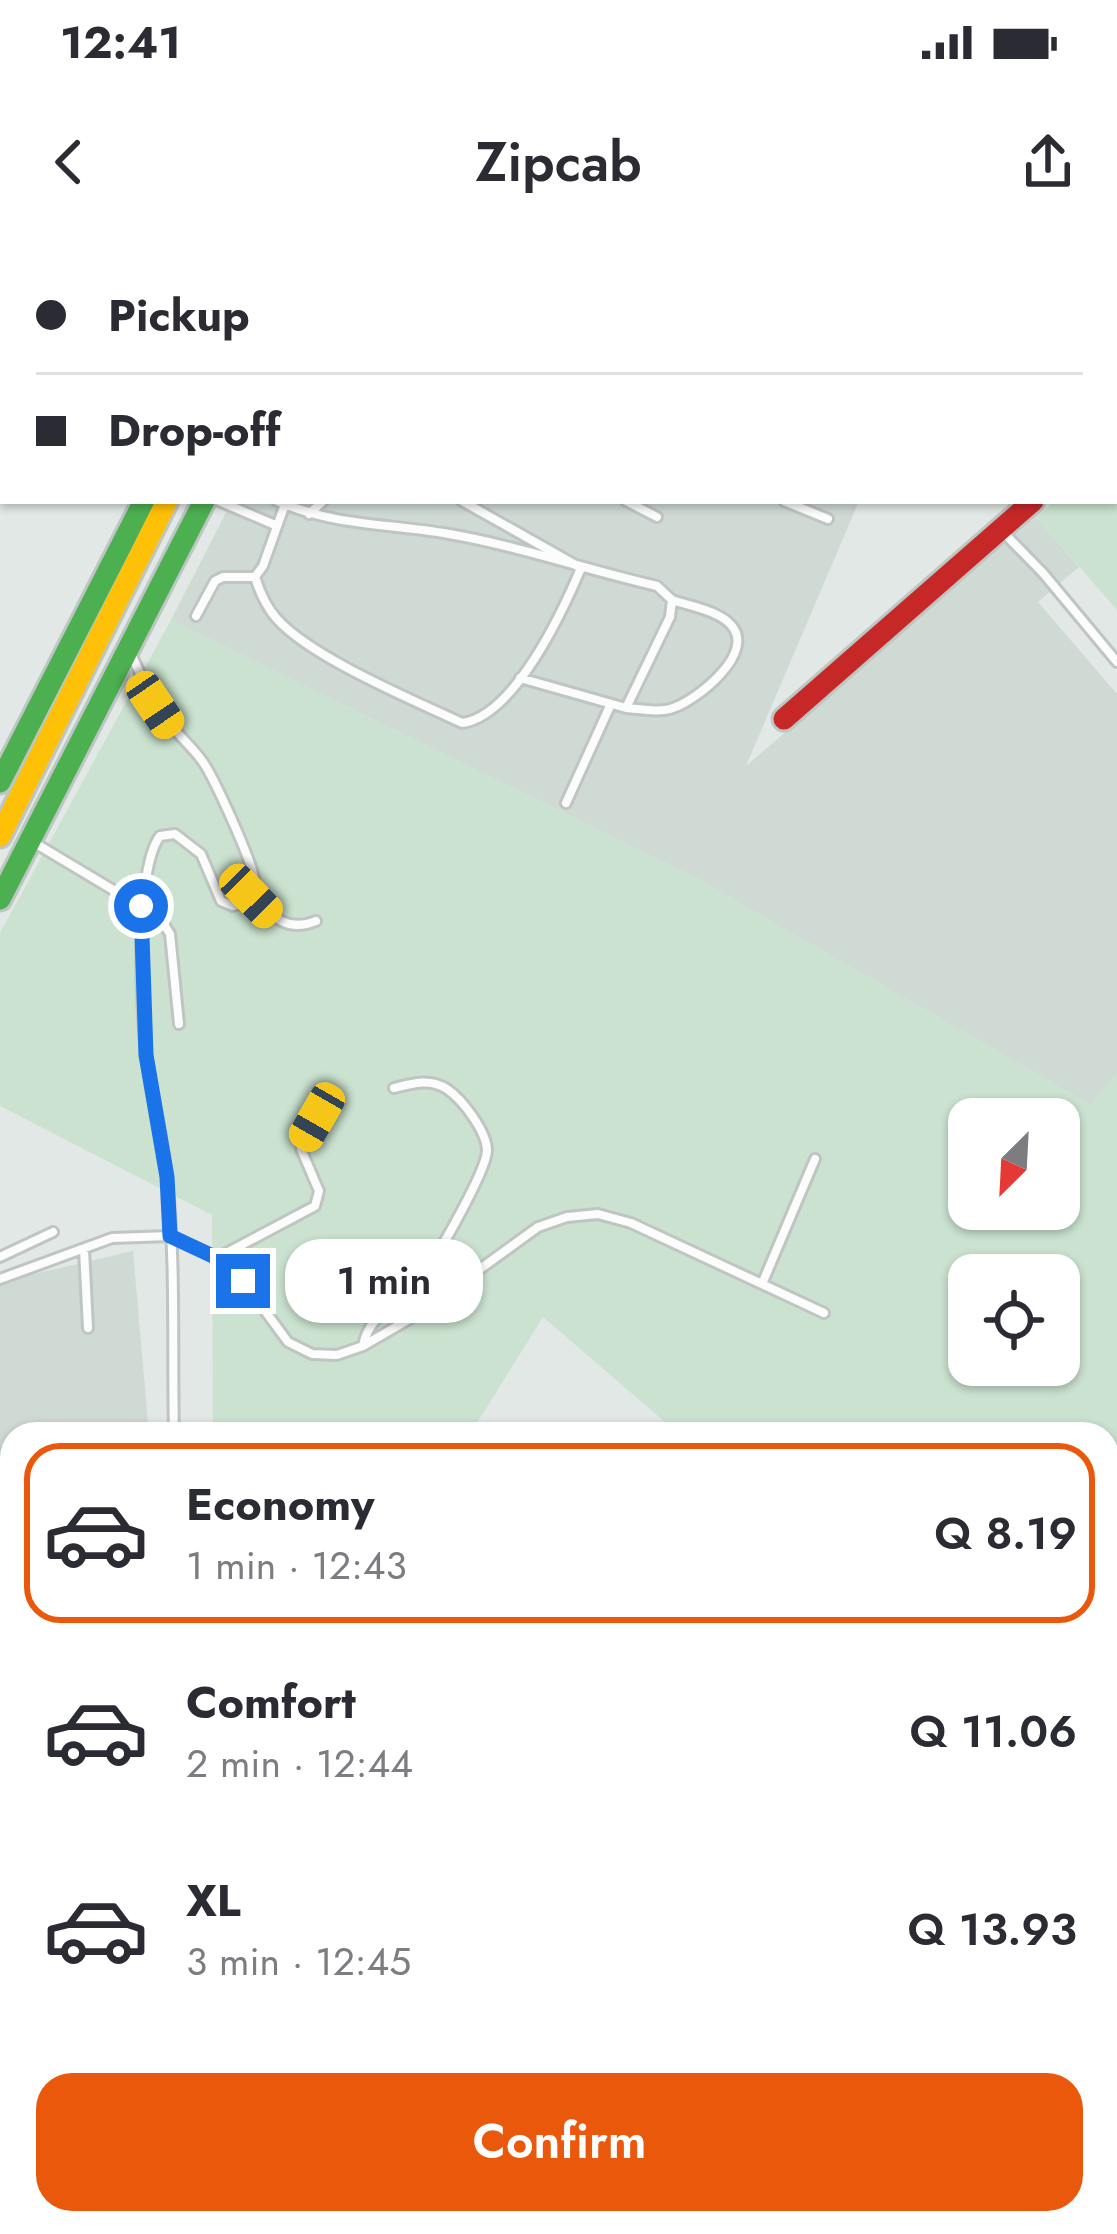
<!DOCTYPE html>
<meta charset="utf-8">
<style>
body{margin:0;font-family:Jost,sans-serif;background:#f7f7f7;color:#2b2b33;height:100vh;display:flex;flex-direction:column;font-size:45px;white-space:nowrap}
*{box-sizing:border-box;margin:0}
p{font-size:39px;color:#7c7c81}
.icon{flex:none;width:66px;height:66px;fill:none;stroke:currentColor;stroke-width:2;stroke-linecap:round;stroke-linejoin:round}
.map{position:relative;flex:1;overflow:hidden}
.drawer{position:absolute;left:0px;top:1182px;width:1119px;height:813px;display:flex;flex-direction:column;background:#fff;border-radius:36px 36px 0 0;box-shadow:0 3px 9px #0004}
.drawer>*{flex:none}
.guide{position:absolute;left:0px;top:0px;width:1119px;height:264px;box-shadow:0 3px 9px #0004;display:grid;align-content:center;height:264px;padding:0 36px;background:#fff}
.needle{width:78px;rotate:204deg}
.fabs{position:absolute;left:948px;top:858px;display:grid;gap:24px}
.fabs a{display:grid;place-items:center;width:132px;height:132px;border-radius:24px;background:#fff;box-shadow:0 3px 9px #0004;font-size:60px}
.end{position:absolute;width:54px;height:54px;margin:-27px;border:15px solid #1a73e8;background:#fff;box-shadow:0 0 0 6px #fff}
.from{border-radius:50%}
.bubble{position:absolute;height:84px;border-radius:36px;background:#fff;box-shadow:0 3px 9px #0004;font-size:39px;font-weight:600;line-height:84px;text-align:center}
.car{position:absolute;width:36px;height:72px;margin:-36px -18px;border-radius:15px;box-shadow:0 0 9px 3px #0007;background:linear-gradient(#f5c518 24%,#345 0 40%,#f5c518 0 76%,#345 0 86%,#f5c518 0)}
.guide b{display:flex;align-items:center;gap:42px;height:114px;font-size:45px}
.guide b+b{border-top:3px solid #e1e1e2}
.guide i{width:30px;height:30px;background:#2b2b33}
ul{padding:21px 0 0;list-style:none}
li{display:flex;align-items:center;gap:36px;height:180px;margin:0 24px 18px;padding:0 12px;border:6px solid transparent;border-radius:36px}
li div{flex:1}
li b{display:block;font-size:45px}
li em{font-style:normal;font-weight:600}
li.active{border-color:#ea580c}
li>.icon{width:108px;height:108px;stroke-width:1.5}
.button{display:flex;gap:24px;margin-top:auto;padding:24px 36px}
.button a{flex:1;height:138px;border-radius:36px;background:#ea580c;color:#fff;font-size:48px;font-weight:600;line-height:138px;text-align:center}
.status{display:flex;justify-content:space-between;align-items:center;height:84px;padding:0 60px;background:#fff;direction:ltr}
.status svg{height:33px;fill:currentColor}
header{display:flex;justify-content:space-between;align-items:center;height:156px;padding:0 36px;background:#fff;font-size:54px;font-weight:600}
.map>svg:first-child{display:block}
.built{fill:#cfdad4}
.green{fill:#cae2cf;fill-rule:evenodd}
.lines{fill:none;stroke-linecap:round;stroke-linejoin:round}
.lane-casing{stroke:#bfc5c2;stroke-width:14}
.street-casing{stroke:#bfc5c2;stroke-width:21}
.fast-casing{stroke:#bdc6c2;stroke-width:27}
.slow-casing{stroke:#bdc6c2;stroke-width:27}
.jam-casing{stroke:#bdc6c2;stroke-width:27}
.path{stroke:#bfc8c5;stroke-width:3;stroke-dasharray:6 9;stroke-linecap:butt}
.lane{stroke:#fbfcfb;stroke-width:8}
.street{stroke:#fbfcfb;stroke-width:15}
.fast{stroke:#4caf50;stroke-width:21}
.slow{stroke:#ffc107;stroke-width:21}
.jam{stroke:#c62828;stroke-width:21}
.route{stroke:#1a73e8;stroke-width:15}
</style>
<div class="status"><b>12:41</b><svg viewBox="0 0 49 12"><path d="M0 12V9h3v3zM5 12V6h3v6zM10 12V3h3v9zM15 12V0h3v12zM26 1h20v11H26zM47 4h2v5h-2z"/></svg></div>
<header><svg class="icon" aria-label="back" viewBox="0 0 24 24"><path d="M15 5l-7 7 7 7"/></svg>Zipcab<svg class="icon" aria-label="share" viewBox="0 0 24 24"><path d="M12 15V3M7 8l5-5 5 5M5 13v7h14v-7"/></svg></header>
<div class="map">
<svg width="1117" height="1994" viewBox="0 0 1117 1994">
<rect width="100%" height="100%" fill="#e2e8e5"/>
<path class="built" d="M232 261H859L746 526 1036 277 1079 327 1038 362 1117 454V833L1091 865 696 638 171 380Z
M133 1011 149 1194H12V1719L0 1715V1042Z"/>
<path class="green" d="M1117 204V370L1036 277 1054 261H1116Z
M171 380 696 638 1091 865 1117 833V1209L1107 1233V1194H679L543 1077 470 1194H213L212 975 0 866V693ZM969 879H1059V969H969ZM969 1035H1059V1125H969Z"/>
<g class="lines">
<defs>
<path id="lane" d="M628 0 634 3
M693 0 699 3
M219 261 275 285
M277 261C338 287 386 283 449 294 519 306 587 330 657 346L672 360 670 377 626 468 520 438
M626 261 657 277
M784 261 828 279
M309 274 323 261
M1001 290 1043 333 1117 422
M255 337C260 353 266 367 277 379 312 418 413 460 462 483 514 476 562 373 581 328L462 261
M196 376 215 341 223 337H255L263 326 285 264
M132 416C140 433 147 451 157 467 169 487 186 500 200 518 212 532 252 621 254 639 255 654 247 663 233 666L221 661 201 614 175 594 160 596C134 631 141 775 147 821 153 860 163 899 167 938 176 1022 172 1109 174 1194
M627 468C641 469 659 473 673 468 697 460 755 414 732 386 720 371 690 366 672 360
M566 563 610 466
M33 602 160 678 170 694 179 784
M251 655C272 676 286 693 316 681
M84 1009 88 1088
M0 1017 53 992
M217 1018 315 966 319 951 301 909 329 855
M0 1039 112 998 170 996 217 1018 243 1041 288 1102 312 1114 337 1115 363 1106 418 1074 538 987 567 977 598 974 631 983 824 1073
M762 1044 815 919
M363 1106C368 1074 403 1060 422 1036 437 1018 486 931 487 911 487 892 463 860 447 849 430 838 413 843 394 848
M1 1411 12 1398
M1 1438 12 1443
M0 1456 12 1464
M0 1484 12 1489
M0 1677 12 1680
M1107 1851 1117 1855
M1107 1921 1117 1929
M660 1983 695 1989 711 1983"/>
<path id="street" d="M48 0 51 3
M919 0 920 3
M268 3 269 0
M874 3 878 0
M1108 3 1112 0
M1116 181 1117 180
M0 191 3 185
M1107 1450 1117 1441
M1107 1575 1117 1579
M1107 1706 1117 1711"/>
<path id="fast" d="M403 3 406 0
M0 542 144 261
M0 659 204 261
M1107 1955 1117 1957
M1107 1976 1117 1989"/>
<path id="slow" d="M0 596 167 261"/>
<path id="jam" d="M301 3 303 0
M784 479 1033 261
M1107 1317 1117 1305"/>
</defs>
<use href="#lane" class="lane-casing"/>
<use href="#street" class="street-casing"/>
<use href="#fast" class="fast-casing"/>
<use href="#slow" class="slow-casing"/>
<use href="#jam" class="jam-casing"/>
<path class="path" d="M0 1737 12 1741
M454 1983 471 1994"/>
<use href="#lane" class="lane"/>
<use href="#street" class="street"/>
<use href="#fast" class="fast"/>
<use href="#slow" class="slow"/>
<use href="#jam" class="jam"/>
</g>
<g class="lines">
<path class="route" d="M141 666 146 815 167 937 170 996 217 1018 243 1041"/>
</g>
</svg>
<div class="fabs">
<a><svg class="needle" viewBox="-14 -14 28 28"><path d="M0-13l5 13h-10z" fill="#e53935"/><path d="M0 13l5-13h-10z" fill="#7c7c81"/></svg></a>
<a><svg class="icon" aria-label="locate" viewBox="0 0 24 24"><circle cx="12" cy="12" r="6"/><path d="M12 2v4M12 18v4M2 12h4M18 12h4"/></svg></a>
</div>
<i class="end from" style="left:141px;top:666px"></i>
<i class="end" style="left:243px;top:1041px"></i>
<div class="bubble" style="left:285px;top:999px;width:198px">1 min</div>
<i class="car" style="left:155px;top:465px;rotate:146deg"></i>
<i class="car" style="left:251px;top:656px;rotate:136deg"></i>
<i class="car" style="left:317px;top:877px;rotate:210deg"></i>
<div class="guide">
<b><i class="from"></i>Pickup</b>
<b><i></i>Drop-off</b>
</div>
<section class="drawer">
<ul>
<li class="active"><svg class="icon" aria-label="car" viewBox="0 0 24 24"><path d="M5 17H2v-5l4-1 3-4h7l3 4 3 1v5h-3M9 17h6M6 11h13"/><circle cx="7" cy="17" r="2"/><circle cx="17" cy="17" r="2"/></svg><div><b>Economy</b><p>1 min · 12:43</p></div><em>Q 8.19</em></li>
<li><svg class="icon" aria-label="car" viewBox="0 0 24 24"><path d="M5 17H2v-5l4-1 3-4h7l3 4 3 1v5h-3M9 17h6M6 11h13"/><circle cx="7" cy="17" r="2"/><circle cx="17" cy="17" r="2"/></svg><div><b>Comfort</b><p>2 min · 12:44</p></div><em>Q 11.06</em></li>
<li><svg class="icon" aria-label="car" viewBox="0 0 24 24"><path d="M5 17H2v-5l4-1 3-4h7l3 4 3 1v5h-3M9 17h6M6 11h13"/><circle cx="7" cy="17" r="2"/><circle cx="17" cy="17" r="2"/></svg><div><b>XL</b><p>3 min · 12:45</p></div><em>Q 13.93</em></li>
</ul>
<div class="button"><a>Confirm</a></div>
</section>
</div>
